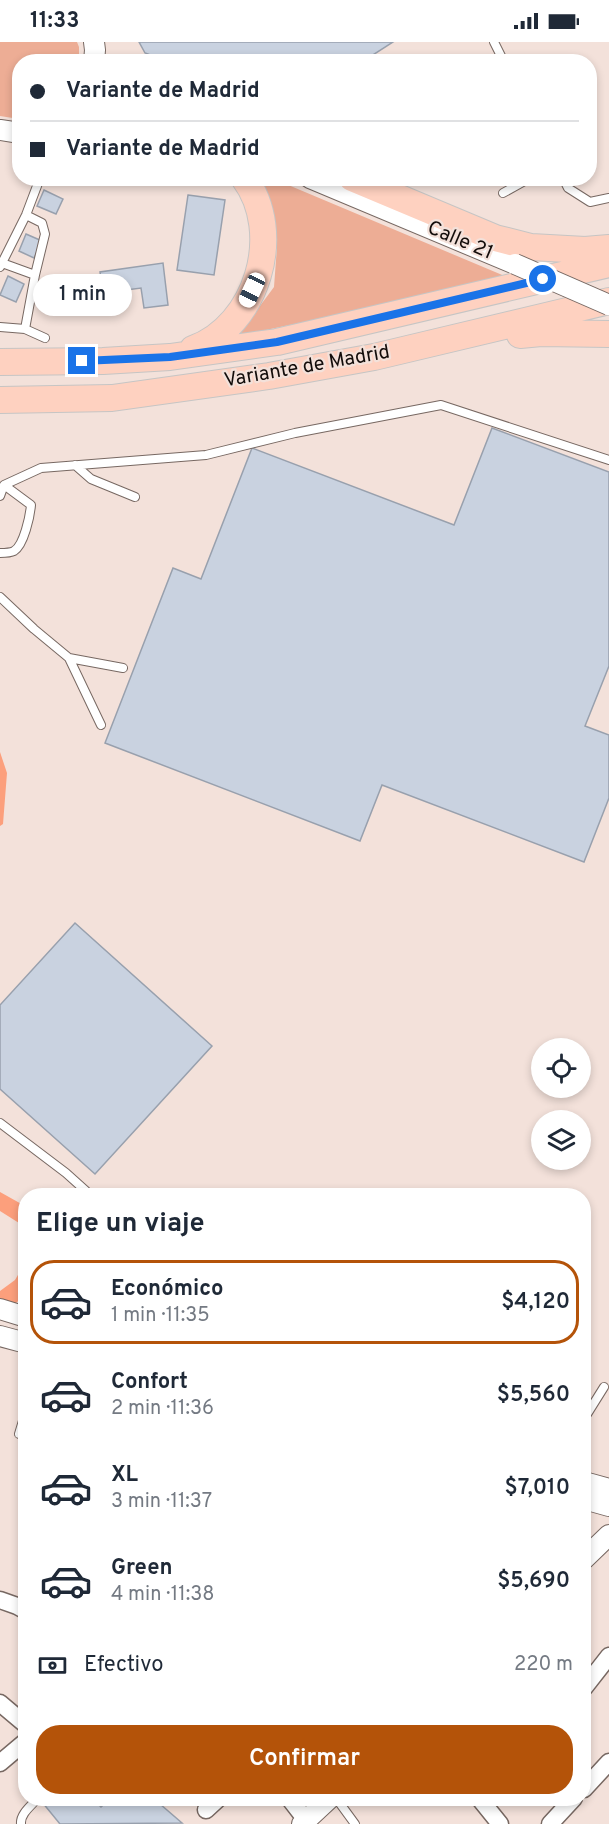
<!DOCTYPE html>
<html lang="es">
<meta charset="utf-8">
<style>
body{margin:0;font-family:Overpass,sans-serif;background:#f6f6f7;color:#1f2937;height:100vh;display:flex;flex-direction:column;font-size:22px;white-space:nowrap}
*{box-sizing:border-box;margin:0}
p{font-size:20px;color:#747a83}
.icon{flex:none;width:33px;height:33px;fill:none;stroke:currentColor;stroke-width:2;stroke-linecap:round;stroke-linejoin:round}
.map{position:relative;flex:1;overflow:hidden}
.sheet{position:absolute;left:18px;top:1146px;width:573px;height:618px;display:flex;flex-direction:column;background:#fff;border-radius:24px;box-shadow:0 3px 9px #0003}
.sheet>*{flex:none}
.hud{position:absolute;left:12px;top:12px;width:585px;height:132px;border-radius:24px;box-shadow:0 3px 9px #0003;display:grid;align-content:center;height:132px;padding:0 18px;background:#fff}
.fabs{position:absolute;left:531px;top:996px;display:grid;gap:12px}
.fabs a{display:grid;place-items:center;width:60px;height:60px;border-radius:50%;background:#fff;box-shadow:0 3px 9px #0003;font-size:30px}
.end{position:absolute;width:27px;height:27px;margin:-14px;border:8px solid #1a73e8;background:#fff;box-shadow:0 0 0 3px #fff}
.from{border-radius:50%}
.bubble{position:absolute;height:42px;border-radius:21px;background:#fff;box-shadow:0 3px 9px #0003;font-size:20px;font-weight:600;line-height:42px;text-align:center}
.car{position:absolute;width:18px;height:36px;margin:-18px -9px;border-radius:8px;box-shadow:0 0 4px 2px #0007;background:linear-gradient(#fff 24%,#345 0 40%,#fff 0 76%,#345 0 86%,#fff 0)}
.hud b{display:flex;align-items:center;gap:21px;height:57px;font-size:22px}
.hud b+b{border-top:2px solid #e0e1e3}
.hud i{width:15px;height:15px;background:#1f2937}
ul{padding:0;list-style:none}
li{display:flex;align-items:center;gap:18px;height:84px;margin:0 12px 9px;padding:0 6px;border:3px solid transparent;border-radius:24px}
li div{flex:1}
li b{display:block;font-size:22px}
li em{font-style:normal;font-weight:600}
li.active{border-color:#b45309}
li>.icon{width:54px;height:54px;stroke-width:1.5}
h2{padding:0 18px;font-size:27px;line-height:72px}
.pay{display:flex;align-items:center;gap:15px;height:66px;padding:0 18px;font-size:22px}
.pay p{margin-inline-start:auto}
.button{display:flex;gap:12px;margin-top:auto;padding:12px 18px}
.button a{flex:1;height:69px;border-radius:24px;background:#b45309;color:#fff;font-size:24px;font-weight:600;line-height:69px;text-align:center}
.status{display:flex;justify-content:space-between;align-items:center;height:42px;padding:0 30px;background:#fff;direction:ltr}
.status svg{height:16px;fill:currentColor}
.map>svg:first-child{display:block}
.green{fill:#edad95}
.water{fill:#fc9f7c}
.building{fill:#c9d2e0;stroke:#98a0ad;stroke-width:1.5}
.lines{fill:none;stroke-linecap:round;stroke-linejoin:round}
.service-casing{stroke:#776862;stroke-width:10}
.minor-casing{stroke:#776862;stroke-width:19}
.tertiary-casing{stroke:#776862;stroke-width:22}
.primary-casing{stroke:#c6c5c4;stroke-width:28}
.service{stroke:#fff;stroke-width:8}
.minor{stroke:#fff;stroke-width:16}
.tertiary{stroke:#fff;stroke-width:20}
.primary{stroke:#fed1c0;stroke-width:26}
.tertiary-bridge-casing{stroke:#776862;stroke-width:22;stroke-linecap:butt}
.tertiary-bridge{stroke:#fff;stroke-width:20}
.route{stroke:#1a73e8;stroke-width:8}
.labels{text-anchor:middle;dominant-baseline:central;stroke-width:4.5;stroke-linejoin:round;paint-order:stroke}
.street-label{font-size:20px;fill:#120c0a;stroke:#f3e1da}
</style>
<div class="status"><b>11:33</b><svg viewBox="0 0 49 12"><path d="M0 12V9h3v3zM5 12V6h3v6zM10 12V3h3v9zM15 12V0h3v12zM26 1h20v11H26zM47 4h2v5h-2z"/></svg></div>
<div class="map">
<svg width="609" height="1782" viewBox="0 0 609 1782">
<rect width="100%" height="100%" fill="#f3e1da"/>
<path class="green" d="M0 0H77L79 5V19L20 20 19 77 0 74Z
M254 137H274L507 235 381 264 227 296 254 272 274 245 277 205 269 170Z"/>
<path class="water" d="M0 710 7 731 3 782 0 784Z
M0 1150 25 1164V1189L19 1181 0 1169Z
M25 1221V1253L0 1275V1249L15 1238Z"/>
<path class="building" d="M139 0H393L362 20H169L145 11Z
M44 148 63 157 56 172 37 164Z
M188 153 225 158 214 233 177 228Z
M26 192 42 199 34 216 19 209Z
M163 221 168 263 144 266 141 246 103 251 100 230Z
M8 234 24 242 16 260 0 253Z
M492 386 609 430V624L585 684 609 693V756L584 820 382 743 360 799 105 701 173 526 201 537 252 406 454 483Z
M75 881 212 1004 95 1132 0 1047V963Z
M45 1756H92L101 1765 111 1756H153L182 1781 60 1782 42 1760Z"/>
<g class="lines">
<defs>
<path id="service" d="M494 0 504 20
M563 136 568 146 590 160 609 156
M503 151 530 136
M2 221 35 233
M0 225 26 173 40 136
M0 285 25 287 45 296
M25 287 35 233 45 192 42 181 26 173
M75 423 91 437 135 455
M0 454 4 443 41 426 206 413 295 391 441 363 609 418
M0 511C5 511 10 511 14 509 24 503 30 474 31 463L4 443
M0 555 34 587 69 616
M101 683 69 616 123 626
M0 1081 66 1131 86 1149 88 1154
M584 1377 604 1345
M19 1392 26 1369
M336 1756 355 1782
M21 1782C20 1772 31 1764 38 1756"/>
<path id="minor" d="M0 1558 17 1564 26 1569
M584 1646 609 1614
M0 1661 26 1683
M0 1721 26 1699
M584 1747 609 1720
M289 1756 306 1778
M479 1756 500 1782
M206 1768 219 1756
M550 1782 574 1756"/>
<path id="tertiary" d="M94 0 95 8 94 20
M0 88 20 91
M310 136 515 222
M0 1267 26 1275
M0 1294 26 1301
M584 1440 609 1447
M584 1457 609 1464
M584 1517 609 1493
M302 1782 330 1756"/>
<path id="primary" d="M352 136 495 196 531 205 585 208 609 206
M520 293 541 291 609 292
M193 307C257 284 285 191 244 136
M0 320 103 319 170 315 277 300 609 222
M0 358 112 356 269 334 374 315 609 259"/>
</defs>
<use href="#service" class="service-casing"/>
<use href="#minor" class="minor-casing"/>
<use href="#tertiary" class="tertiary-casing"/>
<use href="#primary" class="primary-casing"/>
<use href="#service" class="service"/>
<use href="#minor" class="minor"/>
<use href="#tertiary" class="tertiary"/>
<use href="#primary" class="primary"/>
<defs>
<path id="tertiary-bridge" d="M515 222 609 263"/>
</defs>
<use href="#tertiary-bridge" class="tertiary-bridge-casing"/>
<use href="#tertiary-bridge" class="tertiary-bridge"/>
</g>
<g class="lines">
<path class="route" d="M82 319 170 315 277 300 543 237"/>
</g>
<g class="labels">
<g class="street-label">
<text transform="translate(460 199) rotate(23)">Calle 21</text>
<text transform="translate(307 325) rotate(-10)">Variante de Madrid</text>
</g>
</g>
</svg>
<div class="fabs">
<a><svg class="icon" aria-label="locate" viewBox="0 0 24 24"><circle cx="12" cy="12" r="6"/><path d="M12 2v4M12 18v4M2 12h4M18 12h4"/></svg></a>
<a><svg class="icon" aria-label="layers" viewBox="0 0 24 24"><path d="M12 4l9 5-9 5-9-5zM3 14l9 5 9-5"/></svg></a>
</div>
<i class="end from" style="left:543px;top:237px"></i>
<i class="end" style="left:82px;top:319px"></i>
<div class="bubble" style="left:33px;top:232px;width:99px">1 min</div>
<i class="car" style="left:252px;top:248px;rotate:205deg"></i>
<div class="hud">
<b><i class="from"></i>Variante de Madrid</b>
<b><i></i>Variante de Madrid</b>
</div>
<section class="sheet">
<h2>Elige un viaje</h2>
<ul>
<li class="active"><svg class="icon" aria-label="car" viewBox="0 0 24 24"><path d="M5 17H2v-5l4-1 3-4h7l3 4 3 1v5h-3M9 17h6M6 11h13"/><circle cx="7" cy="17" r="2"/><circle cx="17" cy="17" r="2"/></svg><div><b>Económico</b><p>1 min · 11:35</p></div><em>$4,120</em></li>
<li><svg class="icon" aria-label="car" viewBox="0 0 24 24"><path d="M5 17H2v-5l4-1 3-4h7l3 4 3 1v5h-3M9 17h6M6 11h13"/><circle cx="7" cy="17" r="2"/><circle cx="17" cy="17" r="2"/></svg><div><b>Confort</b><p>2 min · 11:36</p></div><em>$5,560</em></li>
<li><svg class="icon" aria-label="car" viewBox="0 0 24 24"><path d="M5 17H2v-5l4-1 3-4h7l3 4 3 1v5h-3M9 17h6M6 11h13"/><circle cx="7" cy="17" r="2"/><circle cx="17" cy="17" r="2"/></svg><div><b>XL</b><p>3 min · 11:37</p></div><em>$7,010</em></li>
<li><svg class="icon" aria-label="car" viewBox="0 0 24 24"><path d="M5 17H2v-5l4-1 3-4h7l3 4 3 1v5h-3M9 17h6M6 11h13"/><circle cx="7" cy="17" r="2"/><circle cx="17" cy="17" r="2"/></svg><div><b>Green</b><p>4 min · 11:38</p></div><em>$5,690</em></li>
</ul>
<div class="pay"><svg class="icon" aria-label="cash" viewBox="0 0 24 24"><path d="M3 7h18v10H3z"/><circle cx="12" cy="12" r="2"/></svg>Efectivo<p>220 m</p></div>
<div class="button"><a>Confirmar</a></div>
</section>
</div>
